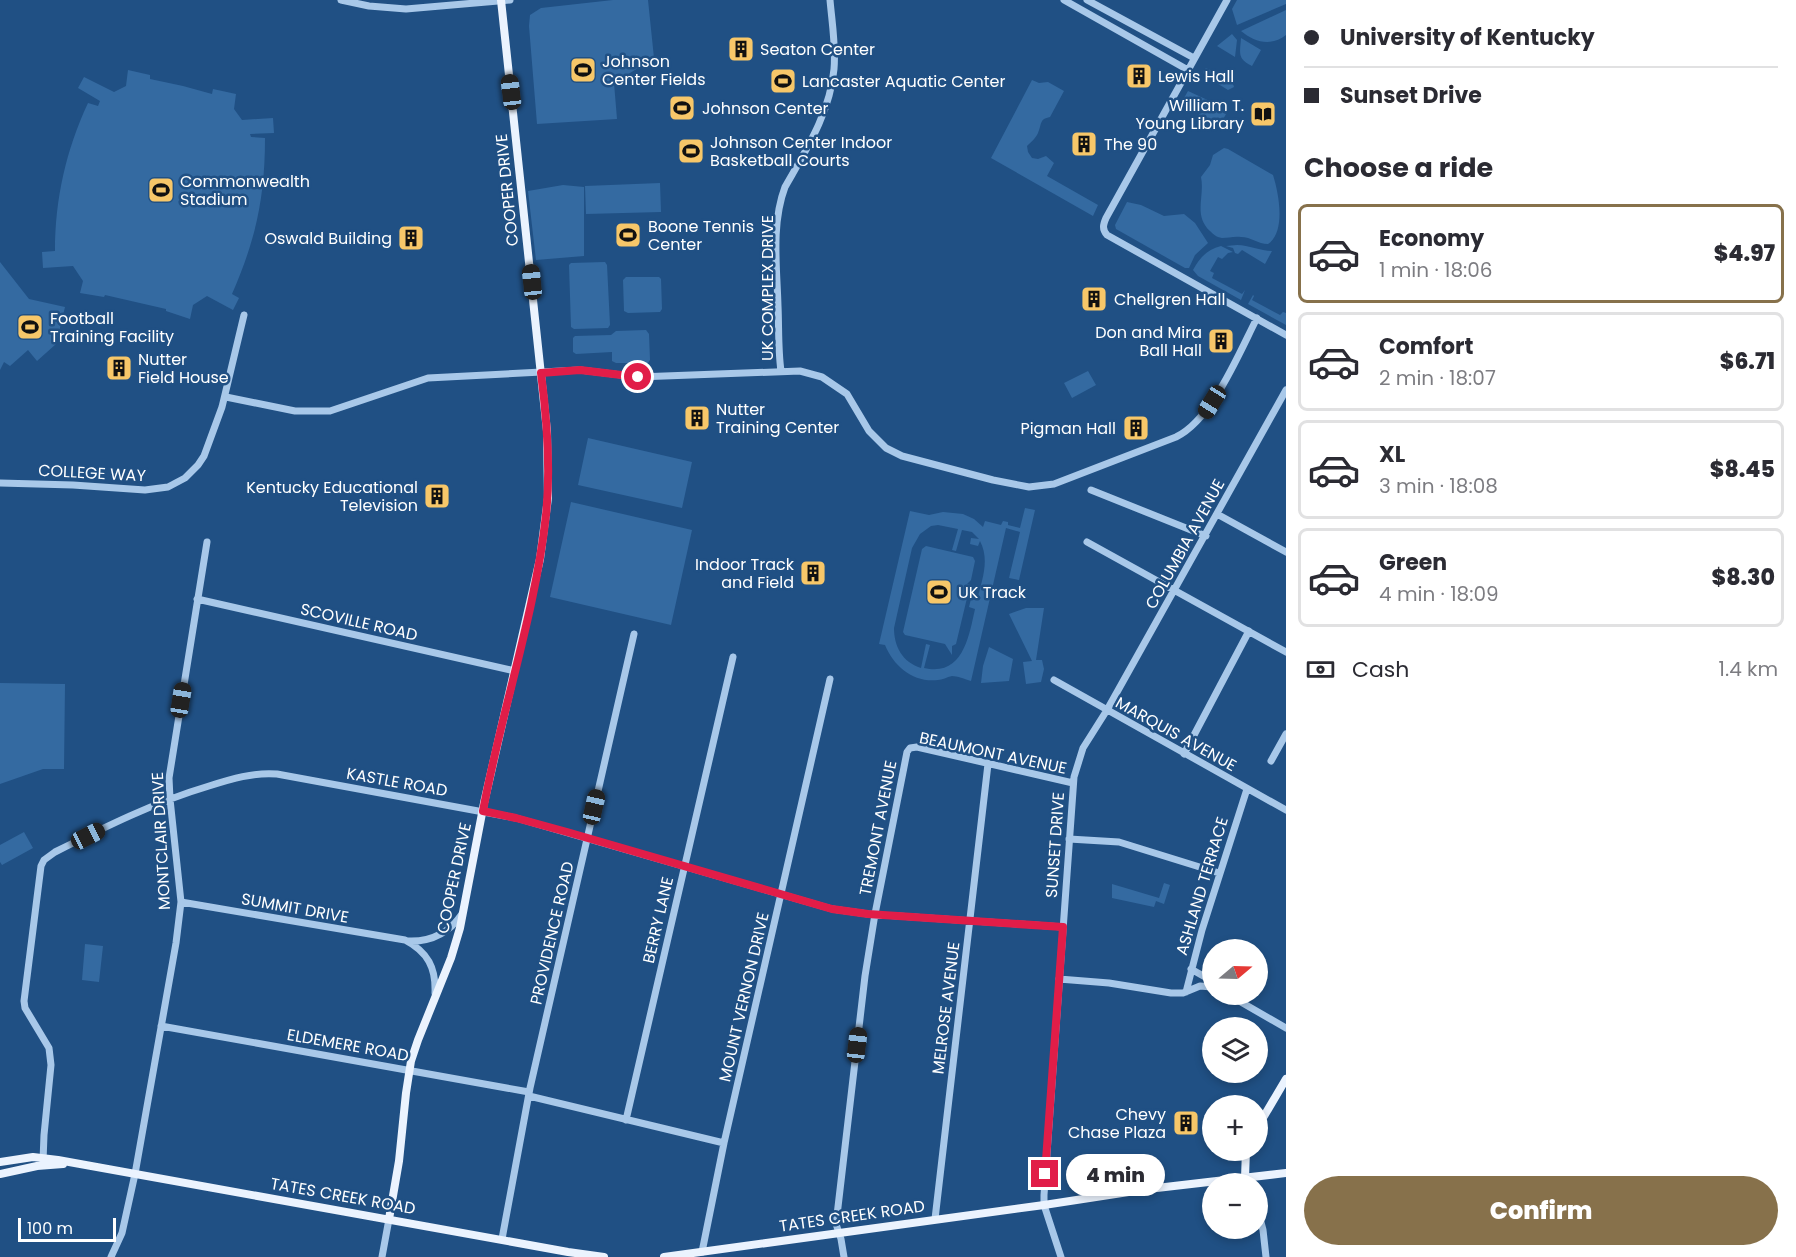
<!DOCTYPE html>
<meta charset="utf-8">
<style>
body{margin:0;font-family:Poppins,sans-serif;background:#f2f2f3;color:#2b2b33;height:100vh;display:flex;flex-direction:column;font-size:22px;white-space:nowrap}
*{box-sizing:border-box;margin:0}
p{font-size:20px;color:#7c7c81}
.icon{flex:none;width:33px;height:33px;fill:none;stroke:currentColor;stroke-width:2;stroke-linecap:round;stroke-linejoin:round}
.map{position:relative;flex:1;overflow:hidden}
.panel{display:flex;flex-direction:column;background:#fff;width:510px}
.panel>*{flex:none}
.top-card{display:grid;align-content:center;height:132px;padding:0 18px;background:#fff}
.needle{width:39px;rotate:71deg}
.fabs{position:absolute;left:1202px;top:939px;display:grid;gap:12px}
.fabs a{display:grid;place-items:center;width:66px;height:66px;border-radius:50%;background:#fff;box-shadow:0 3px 9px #0003;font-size:30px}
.scale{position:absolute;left:18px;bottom:15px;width:98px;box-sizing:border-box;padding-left:6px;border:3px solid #fff;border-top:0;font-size:16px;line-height:21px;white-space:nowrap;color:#fff;-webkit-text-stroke:4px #205084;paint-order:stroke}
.end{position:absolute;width:27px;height:27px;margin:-14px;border:8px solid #e11d48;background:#fff;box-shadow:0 0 0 3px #fff}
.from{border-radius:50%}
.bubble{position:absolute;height:42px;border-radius:21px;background:#fff;box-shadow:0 3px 9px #0003;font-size:20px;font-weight:800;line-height:42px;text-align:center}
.car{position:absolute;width:18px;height:36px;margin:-18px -9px;border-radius:8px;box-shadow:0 0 4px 2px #0007;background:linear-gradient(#222 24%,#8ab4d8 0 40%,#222 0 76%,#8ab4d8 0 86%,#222 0)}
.top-card b{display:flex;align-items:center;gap:21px;height:57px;font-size:22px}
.top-card b+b{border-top:2px solid #e1e1e2}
.top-card i{width:15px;height:15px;background:#2b2b33}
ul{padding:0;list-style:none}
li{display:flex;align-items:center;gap:18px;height:99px;margin:0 12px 9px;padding:0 6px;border:3px solid #e1e1e2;border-radius:9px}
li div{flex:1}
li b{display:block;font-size:22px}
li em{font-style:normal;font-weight:800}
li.on{border-color:#87714b}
li>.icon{width:54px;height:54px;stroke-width:1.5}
h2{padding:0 18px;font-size:27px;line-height:72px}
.pay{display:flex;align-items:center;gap:15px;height:66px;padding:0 18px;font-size:22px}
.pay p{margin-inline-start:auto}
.button{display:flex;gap:12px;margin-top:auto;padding:12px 18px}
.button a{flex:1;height:69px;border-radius:36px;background:#87714b;color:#fff;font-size:24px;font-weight:800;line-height:69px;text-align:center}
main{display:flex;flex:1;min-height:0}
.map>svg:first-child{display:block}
.green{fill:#346aa1;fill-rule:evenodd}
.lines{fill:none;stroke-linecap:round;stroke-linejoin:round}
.minor{stroke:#a8c8e9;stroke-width:7}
.major{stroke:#ebf3fe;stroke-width:8}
.route{stroke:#e11d48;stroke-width:8}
.labels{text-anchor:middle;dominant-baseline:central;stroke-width:5;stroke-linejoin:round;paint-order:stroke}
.poi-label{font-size:16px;fill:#fff;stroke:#205084;text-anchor:start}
.street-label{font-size:16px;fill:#fff;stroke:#205084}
</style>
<main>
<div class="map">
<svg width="1286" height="1257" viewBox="0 0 1286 1257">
<rect width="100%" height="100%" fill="#205084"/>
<path class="green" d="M613 0H648L654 58 614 83 617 119 537 124 529 26 530 15 541 8Z
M1237 0H1286V4L1237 25 1232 9Z
M1286 10V35C1271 47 1254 42 1241 31Z
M1232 34 1237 40 1235 57 1217 46Z
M1241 38 1261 50 1252 66C1237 58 1240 54 1241 38Z
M1206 68 1232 81 1234 87 1228 90 1207 77 1203 73V71Z
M128 70 150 75V79L183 86 212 94 213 89 236 94 234 109 242 120 273 118 274 133 250 134 251 137 265 138C265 197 256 239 232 294L239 298 233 310 207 296 193 305 190 319 166 311V309L105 295 104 297 80 293 83 281 73 266 43 268 42 252 55 251C55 199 66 150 88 103L98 106 100 101 78 88 84 77 114 92 126 86Z
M1032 80 1039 83 1048 82 1064 91 1050 117C1039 119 1042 124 1038 133 1036 138 1031 142 1027 146L1028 152 1032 158 1038 159 1046 156 1054 163 1047 176 1098 205 1093 216 991 158Z
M1188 91 1214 103C1198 111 1196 114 1180 105Z
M1216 109 1226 114 1220 125H1216L1199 116V114Z
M1224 148 1228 149 1273 175C1279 194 1286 232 1268 244 1258 244 1251 237 1241 237 1234 236 1228 238 1222 238 1216 237 1213 234 1210 231 1193 215 1205 197 1201 177L1210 165 1213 155Z
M660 183 661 212 586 214 585 186Z
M563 185 584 187V256L536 260 528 191Z
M1127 202 1141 205 1164 216 1184 214 1195 223 1208 243 1195 255 1189 268H1185L1116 229 1115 225Z
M1237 245C1249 245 1260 251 1272 251L1265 264 1242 250 1238 254 1235 253 1233 248 1226 246Z
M1221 246 1233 252 1228 253 1222 259 1218 257 1210 271 1214 273 1212 278 1242 294 1245 290 1241 300 1198 276 1193 270C1200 257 1207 250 1221 246Z
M0 262 29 299 65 307 56 344 37 361 28 350 10 366 4 362 0 370Z
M605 262 607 265 610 325 608 328 574 329 571 327 569 265 571 263Z
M626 277H659L661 279 662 309 660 312 628 313 624 311 623 280Z
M1253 295 1254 296 1252 300 1280 315 1283 312 1286 313V325L1248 304Z
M646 330 649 334 650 360 648 363H616L612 361V352L576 354 573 352V338L575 336 611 335 616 331Z
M1088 371 1096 385 1072 398 1064 383Z
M588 438 692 462 682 508 578 485Z
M571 502 692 530 671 625 550 597Z
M1025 508 1035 510 1019 580 1009 578 1020 532 1006 528 971 681C965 679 957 676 952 676 947 677 942 680 938 680 914 683 894 667 885 645L879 644 910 511 929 515 943 512 963 514 974 519 983 527 985 521 1001 525 1003 521 1008 522V525L1020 528ZM938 525 958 529 952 550 956 551 962 530 972 532 979 539 971 538 970 544 978 546 980 541C990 560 982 580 977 600L971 599 969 607 975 609C969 636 963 677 924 668L930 645 926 644 921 668C902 662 894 646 894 628L912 548 920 534 931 526Z
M926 546 973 557 975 561 971 580 967 584 974 586 972 594 965 593 967 598 956 644 952 646V655L945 644 905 635 903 632 922 549Z
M1026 608H1044L1036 660H1042L1044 669 1041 682 1026 684 1023 662 1032 661 1009 614Z
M989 647 1013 659 1009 681 981 683 983 666Z
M0 683 65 684 64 769H43L0 784Z
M24 832 33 848 2 865 0 862V845Z
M1164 883 1170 885 1164 904 1156 901 1154 907 1112 898V884L1159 898Z
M85 944 103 946 99 982 82 980Z"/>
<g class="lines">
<path class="minor" d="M341 0 369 6 406 9 510 0
M1064 0 1188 70
M1087 0 1194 58
M1227 0 1106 218C1103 225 1102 229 1107 235L1286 335
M781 371C778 350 779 328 778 306 777 268 771 224 785 187 806 150 830 113 834 69 836 46 832 23 830 0
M226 397 295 411H330L428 378 580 370 638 377 800 371 822 377 847 394 869 431 886 448 902 456 993 480 1029 487 1054 484 1176 437C1212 420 1239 353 1257 318
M0 483 73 485 145 490 168 487 185 478 198 465 204 456 222 407 244 315
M1091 490 1206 536
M1217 514 1286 552
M1087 542 1286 652
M197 599 515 671
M1054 680 1286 810
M1184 754 1249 631
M1271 761 1286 734
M1069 839 1119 842 1219 873
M181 902 405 940C428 952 436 968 435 993
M408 941C431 942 449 933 462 914
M1191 969 1212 981
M1059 979 1109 983 1171 993H1183L1200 986 1212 987
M1186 992 1202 930 1247 789
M1227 994 1286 1028
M161 1026 529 1092
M529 1096 724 1143
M626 1120 733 657
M43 1161 44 1135 51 1065 49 1048 25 1008 24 1001 41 866 44 860 55 852C105 827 155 802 209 786 231 779 254 772 277 774L516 818 832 909 868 914 1063 927
M1257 1207 1263 1230 1266 1257
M935 1219 988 764
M502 1239 530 1088 634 634
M702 1252 724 1143 830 679
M111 1257 122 1233 135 1174 176 943 181 902 170 799 169 778 207 542
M382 1257 389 1219
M844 1257 841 1239 836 1224 865 976 875 914 907 752 910 748 917 747 1073 783
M1061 1257 1044 1205V1195L1074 777 1083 748 1107 710 1286 390"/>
<path class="major" d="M1257 1128 1286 1079
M0 1162 33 1157 58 1160 568 1252 604 1257
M0 1174 37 1166 63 1164
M1245 1178 1246 1150
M389 1219 399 1161 406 1093 411 1061 418 1040 451 958 460 928 484 803 540 559 548 498 547 431 501 0
M664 1257 1044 1205 1148 1189 1286 1173"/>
</g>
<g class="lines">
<path class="route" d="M638 377 580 370 541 373C547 419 551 468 546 515 535 615 501 712 483 811L516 818 567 832 832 909 868 914 1063 927 1045 1174"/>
</g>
<defs>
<symbol id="building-square" viewBox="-11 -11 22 22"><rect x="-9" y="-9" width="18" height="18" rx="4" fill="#f7c769" stroke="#205084"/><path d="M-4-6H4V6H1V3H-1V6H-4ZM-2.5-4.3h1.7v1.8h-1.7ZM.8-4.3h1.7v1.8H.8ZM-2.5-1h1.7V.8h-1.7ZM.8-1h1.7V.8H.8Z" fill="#111"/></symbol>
<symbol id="stadium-square" viewBox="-11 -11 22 22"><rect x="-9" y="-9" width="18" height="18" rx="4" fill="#f7c769" stroke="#205084"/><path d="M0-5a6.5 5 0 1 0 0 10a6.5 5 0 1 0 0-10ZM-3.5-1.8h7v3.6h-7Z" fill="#111"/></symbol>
<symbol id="library-square" viewBox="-11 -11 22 22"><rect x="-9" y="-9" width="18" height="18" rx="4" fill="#f7c769" stroke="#205084"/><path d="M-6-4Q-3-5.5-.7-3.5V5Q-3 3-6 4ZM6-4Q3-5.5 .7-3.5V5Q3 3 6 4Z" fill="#111"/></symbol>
</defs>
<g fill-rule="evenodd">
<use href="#building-square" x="726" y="34" width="30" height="30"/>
<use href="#stadium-square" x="568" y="55" width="30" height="30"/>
<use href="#building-square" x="1124" y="61" width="30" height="30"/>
<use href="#stadium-square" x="768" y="66" width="30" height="30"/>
<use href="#stadium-square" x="667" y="93" width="30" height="30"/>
<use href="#library-square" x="1248" y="99" width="30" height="30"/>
<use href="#building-square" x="1069" y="129" width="30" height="30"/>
<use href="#stadium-square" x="676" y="136" width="30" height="30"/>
<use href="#stadium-square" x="146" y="175" width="30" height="30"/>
<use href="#stadium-square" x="613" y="220" width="30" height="30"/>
<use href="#building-square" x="396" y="223" width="30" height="30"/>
<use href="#building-square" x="1079" y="284" width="30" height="30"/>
<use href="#stadium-square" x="15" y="312" width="30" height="30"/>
<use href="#building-square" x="1206" y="326" width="30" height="30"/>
<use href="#building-square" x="104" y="353" width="30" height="30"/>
<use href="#building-square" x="682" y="403" width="30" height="30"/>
<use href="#building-square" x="1121" y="413" width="30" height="30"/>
<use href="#building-square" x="422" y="481" width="30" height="30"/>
<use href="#building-square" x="798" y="558" width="30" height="30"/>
<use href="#stadium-square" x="924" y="577" width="30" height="30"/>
<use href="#building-square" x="1171" y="1108" width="30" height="30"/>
</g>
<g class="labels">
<g class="poi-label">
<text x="760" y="49">Seaton Center</text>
<text x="602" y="61">Johnson<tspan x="602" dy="18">Center Fields</tspan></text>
<text x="1158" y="76">Lewis Hall</text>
<text x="802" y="81">Lancaster Aquatic Center</text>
<text x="1244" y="105" text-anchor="end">William T.<tspan x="1244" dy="18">Young Library</tspan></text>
<text x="702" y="108">Johnson Center</text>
<text x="710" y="142">Johnson Center Indoor<tspan x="710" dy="18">Basketball Courts</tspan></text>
<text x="1104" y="144">The 90</text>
<text x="180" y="181">Commonwealth<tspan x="180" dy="18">Stadium</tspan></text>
<text x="648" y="226">Boone Tennis<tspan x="648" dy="18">Center</tspan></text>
<text x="392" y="238" text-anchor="end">Oswald Building</text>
<text x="1114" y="299">Chellgren Hall</text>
<text x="50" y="318">Football<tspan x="50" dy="18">Training Facility</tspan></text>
<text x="1202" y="332" text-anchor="end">Don and Mira<tspan x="1202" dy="18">Ball Hall</tspan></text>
<text x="138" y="359">Nutter<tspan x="138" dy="18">Field House</tspan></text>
<text x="716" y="409">Nutter<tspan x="716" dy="18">Training Center</tspan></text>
<text x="1116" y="428" text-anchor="end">Pigman Hall</text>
<text x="418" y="487" text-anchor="end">Kentucky Educational<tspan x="418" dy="18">Television</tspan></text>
<text x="794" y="564" text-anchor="end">Indoor Track<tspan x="794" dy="18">and Field</tspan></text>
<text x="958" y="592">UK Track</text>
<text x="1166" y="1114" text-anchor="end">Chevy<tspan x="1166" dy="18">Chase Plaza</tspan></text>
</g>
<g class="street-label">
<text transform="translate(507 190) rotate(-96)">COOPER DRIVE</text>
<text transform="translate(767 288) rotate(-90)">UK COMPLEX DRIVE</text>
<text transform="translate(92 473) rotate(3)">COLLEGE WAY</text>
<text transform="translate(1185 544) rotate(-61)">COLUMBIA AVENUE</text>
<text transform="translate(359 622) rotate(13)">SCOVILLE ROAD</text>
<text transform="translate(1176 734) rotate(29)">MARQUIS AVENUE</text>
<text transform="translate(993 753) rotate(12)">BEAUMONT AVENUE</text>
<text transform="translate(397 782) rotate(10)">KASTLE ROAD</text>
<text transform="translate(878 828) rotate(-79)">TREMONT AVENUE</text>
<text transform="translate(161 841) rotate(-93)">MONTCLAIR DRIVE</text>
<text transform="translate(1055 845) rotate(-86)">SUNSET DRIVE</text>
<text transform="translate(454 878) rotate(-78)">COOPER DRIVE</text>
<text transform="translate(1202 886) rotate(-73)">ASHLAND TERRACE</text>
<text transform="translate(295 908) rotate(10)">SUMMIT DRIVE</text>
<text transform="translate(658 920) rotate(-77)">BERRY LANE</text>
<text transform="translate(552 933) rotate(-77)">PROVIDENCE ROAD</text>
<text transform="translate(744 997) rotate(-77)">MOUNT VERNON DRIVE</text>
<text transform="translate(946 1008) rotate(-83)">MELROSE AVENUE</text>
<text transform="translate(348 1045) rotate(10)">ELDEMERE ROAD</text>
<text transform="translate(343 1196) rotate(10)">TATES CREEK ROAD</text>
<text transform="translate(852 1216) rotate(-8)">TATES CREEK ROAD</text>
</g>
</g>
</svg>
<div class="fabs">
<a><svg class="needle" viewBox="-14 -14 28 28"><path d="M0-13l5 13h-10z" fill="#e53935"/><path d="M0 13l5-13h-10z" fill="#7c7c81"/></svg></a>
<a><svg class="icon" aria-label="layers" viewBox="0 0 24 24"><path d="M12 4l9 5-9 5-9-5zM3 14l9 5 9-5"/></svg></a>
<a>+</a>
<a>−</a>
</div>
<div class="scale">100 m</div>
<i class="end from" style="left:638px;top:377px"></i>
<i class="end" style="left:1045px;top:1174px"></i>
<div class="bubble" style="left:1066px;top:1154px;width:99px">4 min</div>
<i class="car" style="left:511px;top:92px;rotate:353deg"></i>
<i class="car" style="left:532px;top:282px;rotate:354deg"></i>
<i class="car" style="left:1212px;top:402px;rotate:212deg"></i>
<i class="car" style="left:181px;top:700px;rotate:9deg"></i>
<i class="car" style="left:594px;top:807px;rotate:13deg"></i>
<i class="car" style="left:88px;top:836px;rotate:63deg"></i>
<i class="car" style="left:857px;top:1045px;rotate:7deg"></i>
</div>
<section class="panel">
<div class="top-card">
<b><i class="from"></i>University of Kentucky</b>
<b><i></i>Sunset Drive</b>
</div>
<h2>Choose a ride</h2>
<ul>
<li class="on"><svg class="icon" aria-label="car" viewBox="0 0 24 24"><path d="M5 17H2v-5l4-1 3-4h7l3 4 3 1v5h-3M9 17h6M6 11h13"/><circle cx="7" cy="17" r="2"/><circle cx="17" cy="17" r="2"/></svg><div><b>Economy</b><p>1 min · 18:06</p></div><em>$4.97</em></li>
<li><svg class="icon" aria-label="car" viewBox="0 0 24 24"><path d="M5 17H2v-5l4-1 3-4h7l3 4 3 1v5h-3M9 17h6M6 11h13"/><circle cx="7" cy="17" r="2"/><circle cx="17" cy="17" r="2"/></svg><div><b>Comfort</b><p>2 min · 18:07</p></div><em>$6.71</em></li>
<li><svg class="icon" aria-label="car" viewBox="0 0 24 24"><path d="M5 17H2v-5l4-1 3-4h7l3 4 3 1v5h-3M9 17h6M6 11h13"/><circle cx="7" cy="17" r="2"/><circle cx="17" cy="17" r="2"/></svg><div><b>XL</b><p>3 min · 18:08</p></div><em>$8.45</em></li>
<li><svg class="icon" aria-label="car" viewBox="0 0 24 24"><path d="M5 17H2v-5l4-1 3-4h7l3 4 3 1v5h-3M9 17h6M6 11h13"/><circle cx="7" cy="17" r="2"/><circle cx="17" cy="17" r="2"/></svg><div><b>Green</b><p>4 min · 18:09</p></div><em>$8.30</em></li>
</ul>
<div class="pay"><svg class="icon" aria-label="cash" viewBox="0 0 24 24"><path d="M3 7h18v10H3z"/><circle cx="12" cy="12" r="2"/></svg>Cash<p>1.4 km</p></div>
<div class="button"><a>Confirm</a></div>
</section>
</main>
